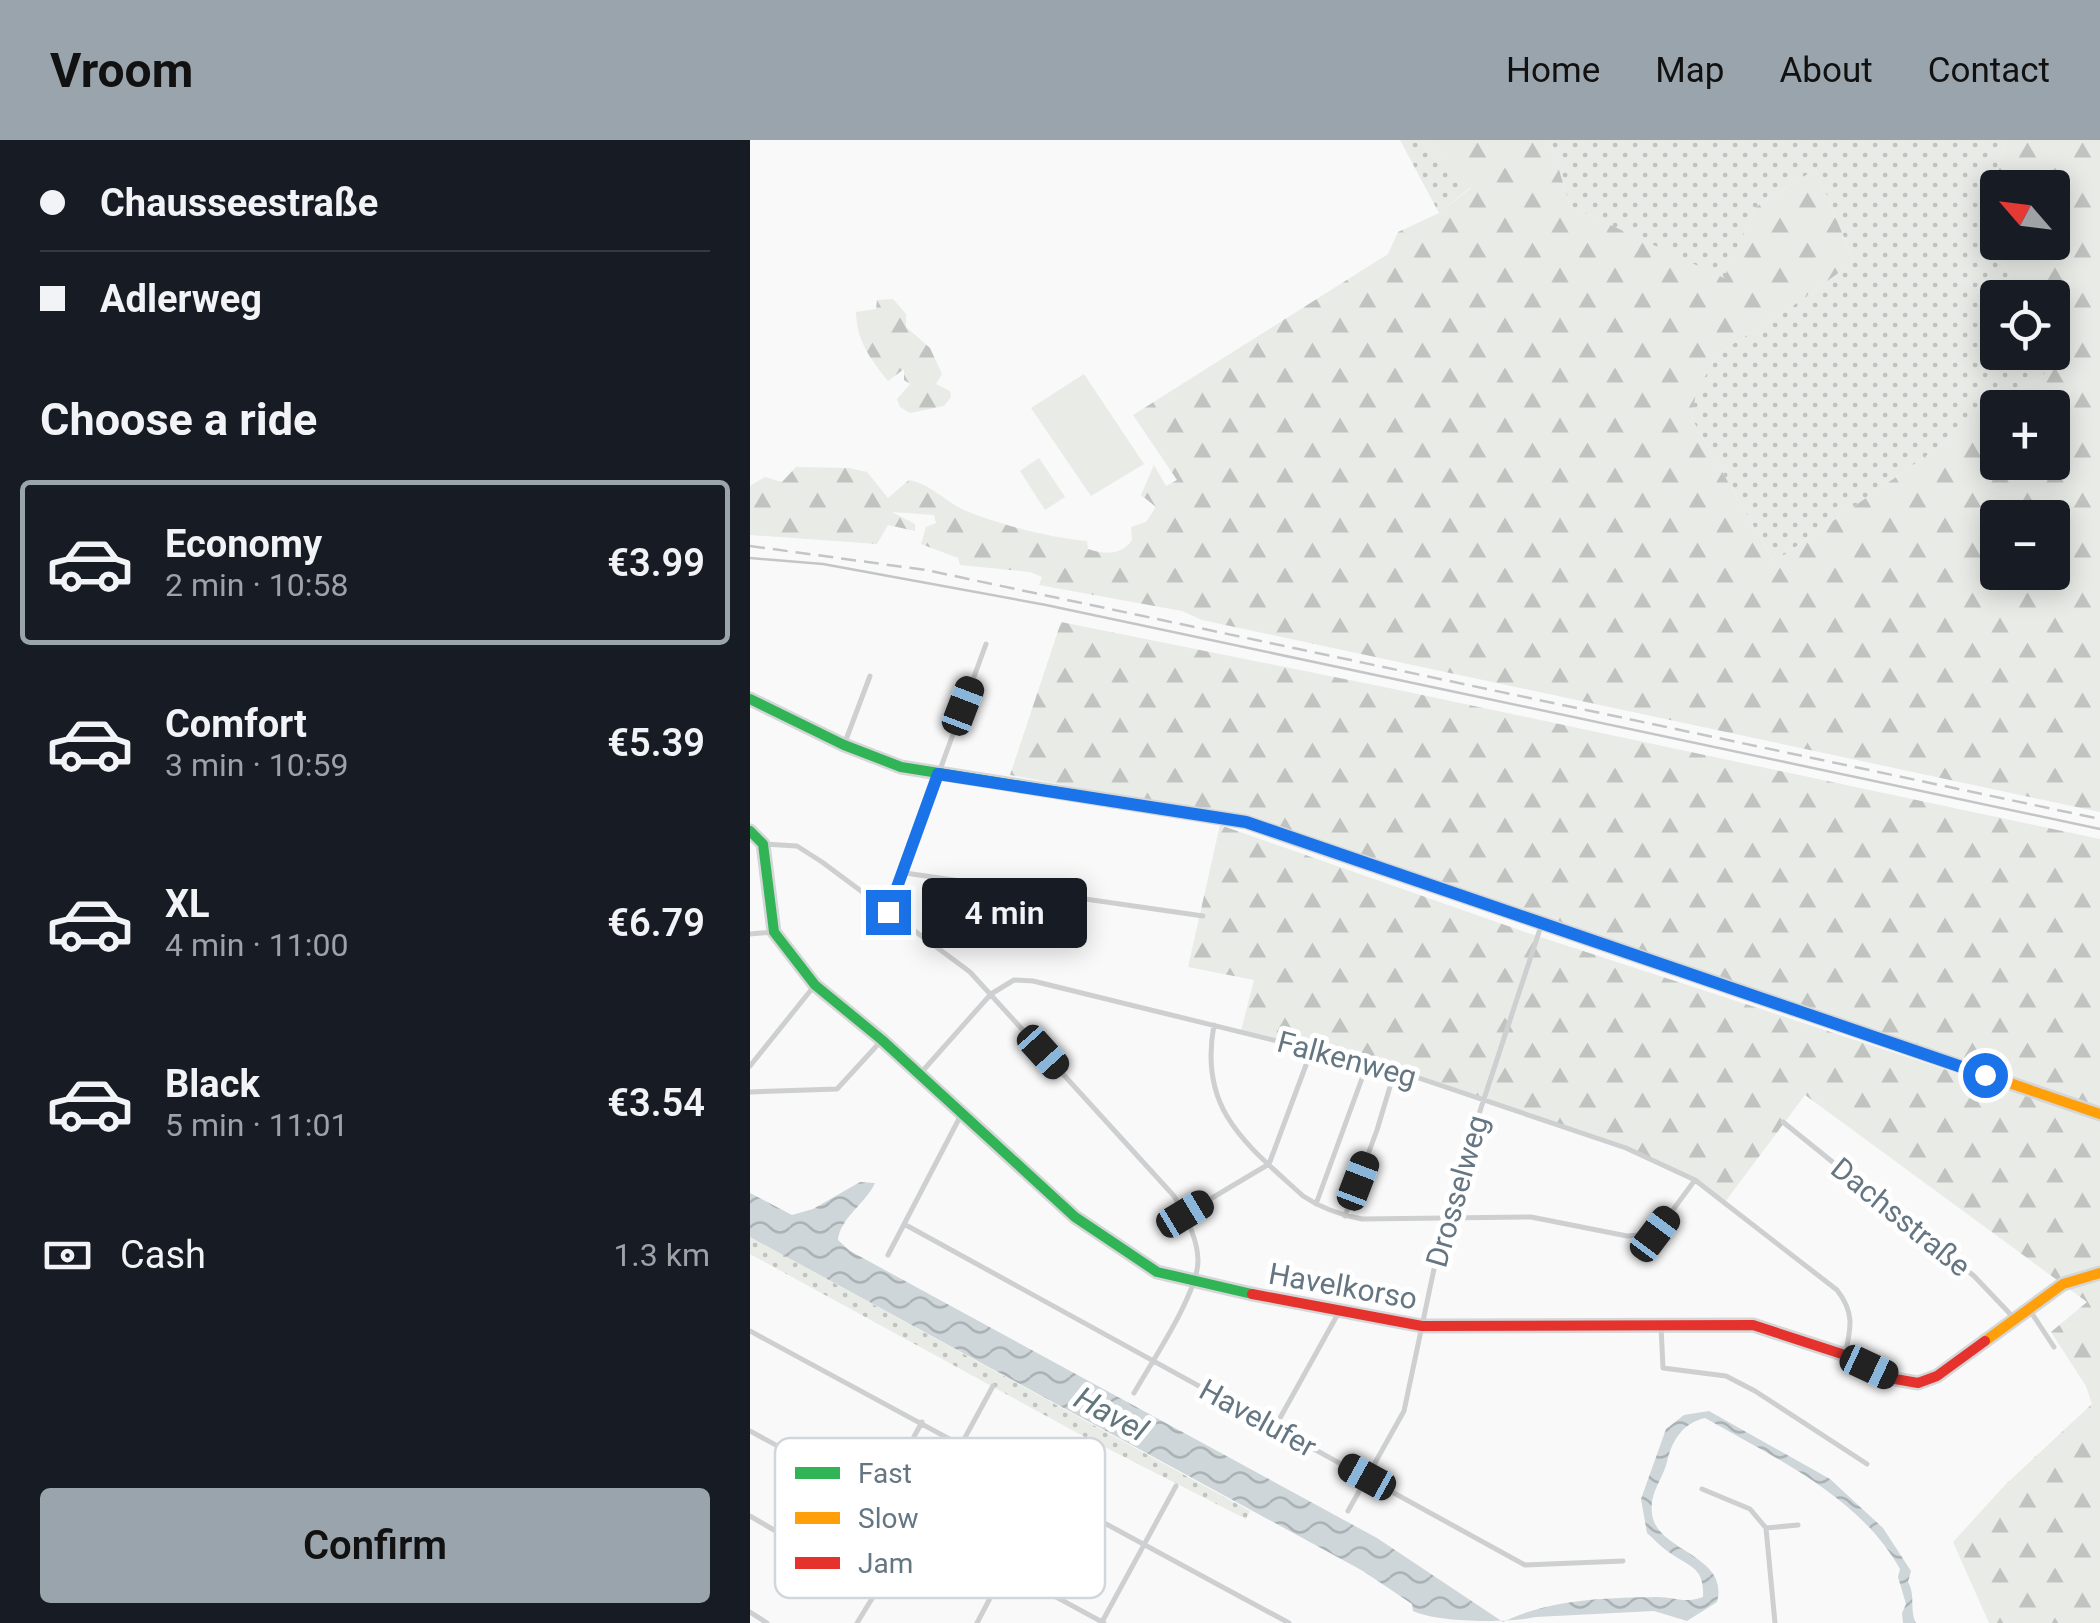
<!DOCTYPE html>
<meta charset="utf-8">
<style>
body{margin:0;font-family:Roboto,sans-serif;background:#20242c;color:#f1f3f6;height:100vh;display:flex;flex-direction:column;font-size:38px;white-space:nowrap}
*{box-sizing:border-box;margin:0}
p{font-size:32px;color:#9ea1a6}
.icon{flex:none;width:55px;height:55px;fill:none;stroke:currentColor;stroke-width:2;stroke-linecap:round;stroke-linejoin:round}
.map{position:relative;flex:1;overflow:hidden}
.side{display:flex;flex-direction:column;background:#171b24;width:750px}
.side>*{flex:none}
.guide{display:grid;align-content:center;height:220px;padding:0 40px;background:#171b24}
.needle{width:65px;rotate:298deg}
.controls{position:absolute;left:1230px;top:30px;display:grid;gap:20px}
.controls a{display:grid;place-items:center;width:90px;height:90px;border-radius:10px;background:#171b24;box-shadow:0 5px 25px #0003;font-size:50px}
.end{position:absolute;width:45px;height:45px;margin:-22px;border:12px solid #1a73e8;background:#fff;box-shadow:0 0 0 5px #fff}
.from{border-radius:50%}
.bubble{position:absolute;height:70px;border-radius:10px;background:#171b24;box-shadow:0 5px 25px #0003;font-size:32px;font-weight:600;line-height:70px;text-align:center}
.car{position:absolute;width:30px;height:60px;margin:-30px -15px;border-radius:12px;box-shadow:0 0 8px 2px #0007;background:linear-gradient(#222 24%,#8ab4d8 0 40%,#222 0 76%,#8ab4d8 0 86%,#222 0)}
.guide b{display:flex;align-items:center;gap:35px;height:95px;font-size:38px}
.guide b+b{border-top:2px solid #363941}
.guide i{width:25px;height:25px;background:#f1f3f6}
ul{padding:0;list-style:none}
li{display:flex;align-items:center;gap:30px;height:165px;margin:0 20px 15px;padding:0 20px;border:5px solid transparent;border-radius:10px}
li div{flex:1}
li b{display:block;font-size:38px}
li em{font-style:normal;font-weight:600}
li.active{border-color:#99a4ac}
li>.icon{width:90px;height:90px;stroke-width:1.5}
h2{padding:0 40px;font-size:45px;line-height:120px}
.pay{display:flex;align-items:center;gap:25px;height:110px;padding:0 40px;font-size:38px}
.pay p{margin-inline-start:auto}
.button{display:flex;gap:20px;margin-top:auto;padding:20px 40px}
.button a{flex:1;height:115px;border-radius:10px;background:#99a4ac;color:#111;font-size:40px;font-weight:600;line-height:115px;text-align:center}
header{display:flex;align-items:center;gap:60px;box-sizing:border-box;height:140px;padding:0 50px;background:#99a4ac;color:#111}
header strong{font-size:48px}
nav{display:flex;gap:55px;margin-inline-start:auto;font-size:35px}
main{display:flex;flex:1;min-height:0}
.map>svg:first-child{display:block}
.grass{fill:url(#grass-dots)}
.forest{fill:url(#forest-firs);fill-rule:evenodd}
.pitch{fill:#e8ebe6}
.water{fill:url(#water-waves)}
.lines{fill:none;stroke-linecap:round;stroke-linejoin:round}
.fast-casing{stroke:#d5d6d7;stroke-width:15}
.slow-casing{stroke:#d5d6d7;stroke-width:15}
.jam-casing{stroke:#d5d6d7;stroke-width:15}
.street{stroke:#cecfd0;stroke-width:5}
.fast{stroke:#30b455;stroke-width:10}
.slow{stroke:#ff9f0a;stroke-width:10}
.jam{stroke:#e5322d;stroke-width:10}
.tram{stroke:#c3c5c6;stroke-width:2.5}
.rail{stroke:#c3c5c6;stroke-width:2.5;stroke-dasharray:15 8;stroke-linecap:butt}
.route{stroke:#1a73e8;stroke-width:12}
.labels{text-anchor:middle;dominant-baseline:central;stroke-width:10;stroke-linejoin:round;paint-order:stroke}
.street-label{font-size:30px;fill:#657683;stroke:#fff}
.water-label{font-size:32px;font-style:italic;fill:#60757c;stroke:#fff}
.key{fill:#fff;stroke:#d1d6da;stroke-width:2.5}
.key-label{font-size:28px;fill:#657683}
</style>
<header>
<strong>Vroom</strong>
<nav><a>Home</a><a>Map</a><a>About</a><a>Contact</a></nav>
</header>
<main>
<section class="side">
<div class="guide">
<b><i class="from"></i>Chausseestraße</b>
<b><i></i>Adlerweg</b>
</div>
<h2>Choose a ride</h2>
<ul>
<li class="active"><svg class="icon" aria-label="car" viewBox="0 0 24 24"><path d="M5 17H2v-5l4-1 3-4h7l3 4 3 1v5h-3M9 17h6M6 11h13"/><circle cx="7" cy="17" r="2"/><circle cx="17" cy="17" r="2"/></svg><div><b>Economy</b><p>2 min · 10:58</p></div><em>€3.99</em></li>
<li><svg class="icon" aria-label="car" viewBox="0 0 24 24"><path d="M5 17H2v-5l4-1 3-4h7l3 4 3 1v5h-3M9 17h6M6 11h13"/><circle cx="7" cy="17" r="2"/><circle cx="17" cy="17" r="2"/></svg><div><b>Comfort</b><p>3 min · 10:59</p></div><em>€5.39</em></li>
<li><svg class="icon" aria-label="car" viewBox="0 0 24 24"><path d="M5 17H2v-5l4-1 3-4h7l3 4 3 1v5h-3M9 17h6M6 11h13"/><circle cx="7" cy="17" r="2"/><circle cx="17" cy="17" r="2"/></svg><div><b>XL</b><p>4 min · 11:00</p></div><em>€6.79</em></li>
<li><svg class="icon" aria-label="car" viewBox="0 0 24 24"><path d="M5 17H2v-5l4-1 3-4h7l3 4 3 1v5h-3M9 17h6M6 11h13"/><circle cx="7" cy="17" r="2"/><circle cx="17" cy="17" r="2"/></svg><div><b>Black</b><p>5 min · 11:01</p></div><em>€3.54</em></li>
</ul>
<div class="pay"><svg class="icon" aria-label="cash" viewBox="0 0 24 24"><path d="M3 7h18v10H3z"/><circle cx="12" cy="12" r="2"/></svg>Cash<p>1.3 km</p></div>
<div class="button"><a>Confirm</a></div>
</section>
<div class="map">
<svg width="1350" height="1483" viewBox="0 0 1350 1483">
<defs>
<pattern id="grass-dots" width="8" height="8" patternUnits="userSpaceOnUse" patternTransform="scale(2.5)"><rect width="8" height="8" fill="#e8ebe6"/><path d="M2 2h.1M6 6h.1" fill="none" stroke="#c0c3c0" stroke-width="1.8" stroke-linecap="round"/></pattern>
<pattern id="forest-firs" width="22" height="20" patternUnits="userSpaceOnUse" patternTransform="scale(2.5)"><rect width="22" height="20" fill="#e8ebe6"/><path d="M5 1l3.5 6h-7zM16 11l3.5 6h-7z" fill="#c0c3c0"/></pattern>
<pattern id="water-waves" width="16" height="10" patternUnits="userSpaceOnUse" patternTransform="scale(2.5)"><rect width="16" height="10" fill="#ced6d9"/><path d="M0 5q4-4 8 0t8 0" fill="none" stroke="#abb2b5"/></pattern>
</defs>
<rect width="100%" height="100%" fill="#f9f9f9"/>
<path class="grass" d="M650 0H675L721 47 689 73Z
M800 0H1257L1229 78 1271 157 1248 158V212L1301 213 1307 225 1024 422 942 279 946 250 971 211 1024 179 1104 122 1066 29 1006 67 974 139 820 66Z
M0 1097 500 1371 496 1379 331 1295 0 1114Z"/>
<path class="forest" d="M675 0H800L820 66 974 138 1006 67 1066 29 1104 122 1024 179 971 211 946 251 942 279 1024 422 1307 225 1301 213 1302 158 1271 157 1229 78 1257 0H1350V672L452 480 432 471 289 445 292 437 280 432 210 425 208 418 171 404 176 387 186 383 184 375 142 372 165 384V391L138 385 127 404 0 395V346L15 337 32 342 46 327 99 328 117 332 138 358 159 340C181 344 194 361 214 370 246 384 302 398 337 401L338 409C355 415 372 415 382 400L381 387 396 382 406 367 391 355 404 325 416 346 427 340 383 275 638 114 648 92 689 73 721 48ZM1248 48H1302V102H1248ZM1248 268H1302V322H1248ZM1248 378H1302V432H1248Z
M143 159 156 174V187L180 208 192 234 186 244 200 251 201 257 194 266 160 273 150 267 147 259 160 244 154 240V229L138 241C120 218 107 202 106 172L126 169 127 160Z
M311 482 644 549 1350 699V969L496 679 260 635Z
M470 685 775 792 1350 980V1483H1239L1203 1402 1256 1344 1342 1264 1336 1246 1301 1192 1337 1162 1055 955 975 1062 945 1040 876 1008 645 930 491 891 504 840 438 827Z"/>
<path class="pitch" d="M334 234 394 324 341 356 281 268Z
M289 318 315 357 295 370 270 331Z"/>
<path class="water" d="M110 1042 125 1043C116 1063 90 1078 88 1100L100 1111 627 1398 753 1482C801 1459 853 1458 907 1457 926 1457 933 1464 953 1457 954 1429 943 1428 923 1415 913 1409 905 1400 897 1393L891 1359 916 1289 934 1275 959 1271 1080 1339 1133 1388 1161 1431 1158 1442C1166 1456 1159 1469 1166 1483H1153L1152 1473 1156 1464 1148 1437 1150 1429C1109 1356 1025 1318 955 1278 933 1283 922 1300 917 1322 912 1341 899 1353 902 1374 907 1412 980 1415 967 1462L937 1481 904 1471 786 1477C758 1483 689 1483 663 1471L662 1464 613 1431 0 1097V1053L42 1075 63 1069Z"/>
<g class="lines">
<defs>
<path id="fast" d="M0 559 94 605 151 627 364 661
M0 691 13 704 24 792 65 845 132 900 325 1077 407 1132 502 1154"/>
<path id="slow" d="M1090 885 1350 974
M1235 1201 1313 1144 1350 1133"/>
<path id="jam" d="M364 661 496 682 1090 885
M502 1154 672 1186 1003 1185 1095 1215 1145 1239 1168 1243 1187 1236 1235 1201"/>
</defs>
<use href="#fast" class="fast-casing"/>
<use href="#slow" class="slow-casing"/>
<use href="#jam" class="jam-casing"/>
<path class="street" d="M94 605 120 536
M13 704 47 706 72 722 220 832 424 1056C435 1074 448 1100 448 1121 448 1153 401 1223 384 1253
M155 733 453 776
M138 772 236 504
M0 794 24 792
M464 885C448 970 496 1004 553 1056 571 1068 590 1075 612 1079L781 1077 877 1096 905 1094 945 1040
M0 926 65 845
M169 935 241 854 264 840 283 841 645 930 876 1008 945 1040 1087 1150C1105 1173 1101 1188 1095 1215
M0 952 87 949 132 900
M1033 982 1224 1136 1264 1178
M566 1064 618 922
M435 1074 519 1024 562 909
M595 1076 627 990 645 930
M154 1084 775 1425 873 1421
M138 1115 212 973
M1279 1169 1304 1207
M911 1186 913 1228 976 1236 1005 1251 1117 1324
M0 1191 539 1483
M525 1287 589 1172
M0 1291 354 1483
M952 1349 1000 1369 1016 1388 1025 1483
M129 1361 172 1282
M598 1371 654 1271 695 1077 792 783
M0 1376 127 1450
M1016 1388 1048 1385
M0 1472 17 1483
M352 1482 426 1346
M107 1483 169 1382 243 1246
M227 1483 256 1428"/>
<use href="#fast" class="fast"/>
<use href="#slow" class="slow"/>
<use href="#jam" class="jam"/>
<path class="tram" d="M0 418 73 424 296 465 1350 689"/>
<path class="rail" d="M0 406 176 430 1350 679"/>
</g>
<g class="lines">
<path class="route" d="M138 772 188 634 496 682 1235 935"/>
</g>
<g class="labels">
<g class="street-label">
<text transform="translate(597 919) rotate(15)">Falkenweg</text>
<text transform="translate(707 1051) rotate(-74)">Drosselweg</text>
<text transform="translate(1151 1077) rotate(39)">Dachsstraße</text>
<text transform="translate(593 1146) rotate(10)">Havelkorso</text>
<text transform="translate(508 1278) rotate(29)">Havelufer</text>
</g>
<g class="water-label">
<text transform="translate(361 1274) rotate(29)">Havel</text>
</g>
</g>
<rect x="25" y="1298" width="330" height="160" rx="15" class="key"/>
<rect x="45" y="1327" width="45" height="12" fill="#30b455"/>
<rect x="45" y="1372" width="45" height="12" fill="#ff9f0a"/>
<rect x="45" y="1417" width="45" height="12" fill="#e5322d"/>
<g class="key-label">
<text x="108" y="1343">Fast</text>
<text x="108" y="1388">Slow</text>
<text x="108" y="1433">Jam</text>
</g>
</svg>
<div class="controls">
<a><svg class="needle" viewBox="-14 -14 28 28"><path d="M0-13l5 13h-10z" fill="#e53935"/><path d="M0 13l5-13h-10z" fill="#9ea1a6"/></svg></a>
<a><svg class="icon" aria-label="locate" viewBox="0 0 24 24"><circle cx="12" cy="12" r="6"/><path d="M12 2v4M12 18v4M2 12h4M18 12h4"/></svg></a>
<a>+</a>
<a>−</a>
</div>
<i class="end from" style="left:1235px;top:935px"></i>
<i class="end" style="left:138px;top:772px"></i>
<div class="bubble" style="left:172px;top:738px;width:165px">4 min</div>
<i class="car" style="left:213px;top:566px;rotate:21deg"></i>
<i class="car" style="left:293px;top:912px;rotate:138deg"></i>
<i class="car" style="left:608px;top:1041px;rotate:21deg"></i>
<i class="car" style="left:435px;top:1074px;rotate:59deg"></i>
<i class="car" style="left:905px;top:1094px;rotate:37deg"></i>
<i class="car" style="left:1119px;top:1227px;rotate:115deg"></i>
<i class="car" style="left:617px;top:1337px;rotate:299deg"></i>
</div>
</main>
